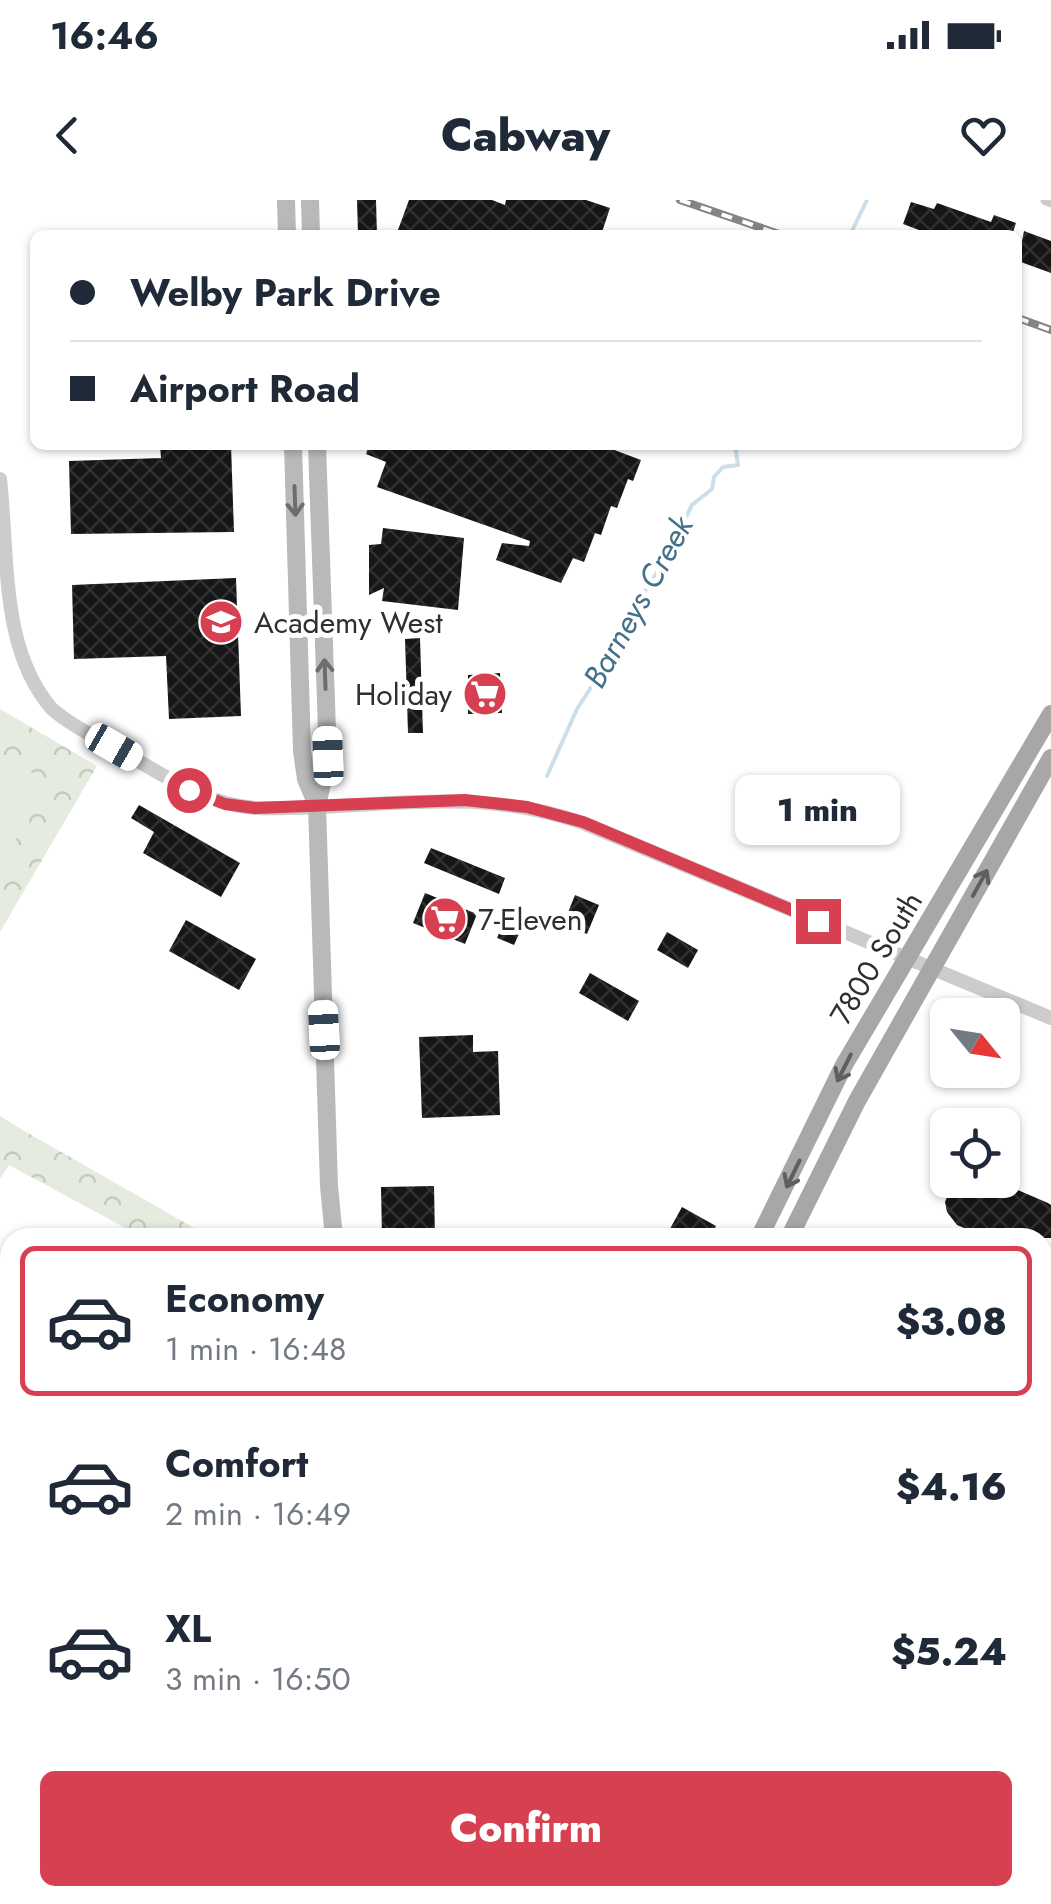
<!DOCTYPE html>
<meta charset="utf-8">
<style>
body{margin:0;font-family:Jost,sans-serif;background:#f2f2f3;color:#1f2937;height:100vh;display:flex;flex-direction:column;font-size:38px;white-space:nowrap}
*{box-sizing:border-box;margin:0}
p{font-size:32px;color:#747a83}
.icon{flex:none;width:55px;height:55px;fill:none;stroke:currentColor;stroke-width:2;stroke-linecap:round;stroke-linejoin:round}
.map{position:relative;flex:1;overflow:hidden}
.details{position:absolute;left:0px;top:1028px;width:1052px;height:678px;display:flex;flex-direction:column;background:#fff;border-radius:30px 30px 0 0;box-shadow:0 2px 8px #0004}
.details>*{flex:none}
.top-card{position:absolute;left:30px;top:30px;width:992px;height:220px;border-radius:15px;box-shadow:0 2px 8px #0004;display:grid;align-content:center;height:220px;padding:0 40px;background:#fff}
.needle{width:65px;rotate:120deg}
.tools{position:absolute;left:930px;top:798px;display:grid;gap:20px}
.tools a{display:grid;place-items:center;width:90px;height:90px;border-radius:15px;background:#fff;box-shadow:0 2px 8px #0004;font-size:50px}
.end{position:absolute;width:45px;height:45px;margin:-22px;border:12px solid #d64051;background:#fff;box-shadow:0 0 0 5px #fff}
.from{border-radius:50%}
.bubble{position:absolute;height:70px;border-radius:15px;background:#fff;box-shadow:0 2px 8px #0004;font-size:32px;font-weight:800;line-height:70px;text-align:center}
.car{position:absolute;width:30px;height:60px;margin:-30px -15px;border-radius:12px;box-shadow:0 0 8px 2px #0007;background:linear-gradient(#fff 24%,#345 0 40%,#fff 0 76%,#345 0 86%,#fff 0)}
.top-card b{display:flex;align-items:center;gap:35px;height:95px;font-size:38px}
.top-card b+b{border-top:2px solid #e0e1e3}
.top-card i{width:25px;height:25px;background:#1f2937}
ul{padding:18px 0 0;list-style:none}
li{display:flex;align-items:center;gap:30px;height:150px;margin:0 20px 15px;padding:0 20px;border:5px solid transparent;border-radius:15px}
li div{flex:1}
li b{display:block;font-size:38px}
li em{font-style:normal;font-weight:800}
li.on{border-color:#d64051}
li>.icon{width:90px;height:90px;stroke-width:1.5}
.primary-button{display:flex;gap:20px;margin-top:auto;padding:20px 40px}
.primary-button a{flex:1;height:115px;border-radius:15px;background:#d64051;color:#fff;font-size:40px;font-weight:800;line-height:115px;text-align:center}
.status{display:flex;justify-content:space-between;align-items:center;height:70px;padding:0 50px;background:#fff;direction:ltr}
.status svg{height:28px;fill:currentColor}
header{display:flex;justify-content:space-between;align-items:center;height:130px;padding:0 40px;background:#fff;font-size:45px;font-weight:800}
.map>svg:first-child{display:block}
.grass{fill:url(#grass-dots)}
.park{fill:url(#park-crowns)}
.garden{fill:#e5ebde}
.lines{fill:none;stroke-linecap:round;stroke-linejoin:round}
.stream{stroke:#cbdee9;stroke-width:4}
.taxiway{stroke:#c2c2c2;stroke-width:38}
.building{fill:url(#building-cross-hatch)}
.minor{stroke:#ccc;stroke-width:11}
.tertiary{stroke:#ccc;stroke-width:14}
.secondary{stroke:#b9b9b9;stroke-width:18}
.primary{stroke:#a7a7a7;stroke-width:18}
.rail-casing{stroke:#848484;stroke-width:8}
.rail{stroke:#fff;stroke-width:4;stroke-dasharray:11;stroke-linecap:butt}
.oneway{stroke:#6d6d6d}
.oneway2{stroke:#5f5f5f}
.route{stroke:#d64051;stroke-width:12}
.labels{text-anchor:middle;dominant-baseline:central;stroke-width:10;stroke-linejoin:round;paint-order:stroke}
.poi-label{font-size:30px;fill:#2f2f2f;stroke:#fff;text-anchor:start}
.street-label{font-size:30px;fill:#2f2f2f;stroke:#fff}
.water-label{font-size:32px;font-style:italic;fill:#43718a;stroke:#fff}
</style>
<div class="status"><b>16:46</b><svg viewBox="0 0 49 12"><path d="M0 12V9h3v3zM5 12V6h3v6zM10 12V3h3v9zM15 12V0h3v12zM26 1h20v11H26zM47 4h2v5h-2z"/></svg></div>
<header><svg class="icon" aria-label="back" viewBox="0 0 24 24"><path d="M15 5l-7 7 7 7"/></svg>Cabway<svg class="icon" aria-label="heart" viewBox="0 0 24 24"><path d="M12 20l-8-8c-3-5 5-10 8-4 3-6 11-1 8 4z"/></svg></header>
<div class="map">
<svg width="1051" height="1704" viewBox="0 0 1051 1704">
<defs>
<pattern id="grass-dots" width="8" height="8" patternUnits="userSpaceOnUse" patternTransform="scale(2.5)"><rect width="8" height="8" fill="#e5ebde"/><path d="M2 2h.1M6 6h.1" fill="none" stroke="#c5cabf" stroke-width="1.8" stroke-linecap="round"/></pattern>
<pattern id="park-crowns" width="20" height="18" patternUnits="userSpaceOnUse" patternTransform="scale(2.5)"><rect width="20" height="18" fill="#e5ebde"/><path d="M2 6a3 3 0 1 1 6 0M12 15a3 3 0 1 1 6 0" fill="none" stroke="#c5cabf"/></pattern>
<pattern id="building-cross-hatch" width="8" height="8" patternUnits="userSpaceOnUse" patternTransform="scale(2.5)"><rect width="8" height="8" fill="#161616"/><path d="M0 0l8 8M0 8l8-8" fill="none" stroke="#303030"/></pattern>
</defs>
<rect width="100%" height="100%" fill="#fff"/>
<path class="grass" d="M430 1695H893L889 1704H424Z"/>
<path class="park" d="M0 509 97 566 0 732Z
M0 916 26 932 210 1037H142L9 965 0 979Z"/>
<path class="garden" d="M0 555 49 582 0 668Z"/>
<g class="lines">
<path class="stream" d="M850 35 867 0
M547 576 577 509 624 436 634 408 665 360 692 305 712 289 714 277 723 267 738 265 735 245"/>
<path class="taxiway" d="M1042 1171 1051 1151
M1042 1206 1051 1207
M1042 1259 1051 1262
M1042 1312 1051 1316
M1042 1366 1051 1370
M1042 1431 1051 1434
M1042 1613 1051 1620
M1042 1682 1051 1685
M920 1704 924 1695"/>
</g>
<path class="building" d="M357 0H376L377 35H358Z
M409 0H492L505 5 506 0H586L610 8 601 35H412L398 30Z
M911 2 934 9 937 3 991 22 994 15 1016 23 1012 35H962L952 32 951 35H932L903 24Z
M1024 31 1051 41V73L1018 61Z
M160 245H231L234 332 71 334 69 261 161 258Z
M369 245H601L641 260 633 281 628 279 617 308 611 306 601 335 595 333 584 362 573 358 561 383 496 360 502 343 529 346 530 341 377 287 386 262 366 254Z
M383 328 464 338 458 410 382 401 384 388 369 395V345L381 344Z
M236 378 241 516 169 519 166 456 74 459 72 385Z
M420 438 423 533H408L405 439Z
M500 473 502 513 468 514V475Z
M139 605 240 663 221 697 143 653 154 632 131 618Z
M431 648 505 678 499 694 424 663Z
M425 693 477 714 465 744 413 723Z
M575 695 599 705 587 734 563 725Z
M510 707 528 714 514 745 497 738Z
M186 720 256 759 239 790 169 751Z
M667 732 698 750 688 768 657 750Z
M590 773 639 801 628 821 579 793Z
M473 835V852L498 851 500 915 422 918 419 837Z
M954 980H994L1048 1003 1051 1005V1038H988L957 1025 947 1012 945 1002Z
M434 986 435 1038H382L381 987Z
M682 1007 716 1026 709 1038H665Z"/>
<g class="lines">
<path class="minor" d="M1046 0 1051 2"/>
<path class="tertiary" d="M0 279C9 359 0 449 52 509 74 528 104 541 130 556 170 580 208 604 255 608 371 611 468 583 583 623L1051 818"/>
<path class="secondary" d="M286 0 287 35
M310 0 311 35
M293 245 302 551 306 579 317 605
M317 245 328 559 317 605 329 986 334 1038"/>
<path class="primary" d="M759 1038 844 865 1051 514
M789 1038 857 901 1051 558
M345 1704 350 1695
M371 1704 376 1695"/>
<defs>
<path id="rail" d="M680 0 782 35
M1018 118 1051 130"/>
</defs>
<use href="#rail" class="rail-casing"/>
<use href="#rail" class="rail"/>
</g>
<defs><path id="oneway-shaft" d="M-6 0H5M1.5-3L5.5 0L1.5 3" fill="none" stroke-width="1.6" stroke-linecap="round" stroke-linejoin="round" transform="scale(2.5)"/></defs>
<g class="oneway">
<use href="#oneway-shaft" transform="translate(295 301) rotate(88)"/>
<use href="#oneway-shaft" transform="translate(325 474) rotate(-92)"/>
</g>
<g class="oneway2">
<use href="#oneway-shaft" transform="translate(980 683) rotate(-61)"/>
<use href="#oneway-shaft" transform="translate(844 868) rotate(117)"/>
<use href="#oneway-shaft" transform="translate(793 974) rotate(116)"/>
</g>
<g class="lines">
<path class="route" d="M189 590 225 604 255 608 465 600 527 607 583 622 818 721"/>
</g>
<defs>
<symbol id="school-disc" viewBox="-11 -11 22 22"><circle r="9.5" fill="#d64051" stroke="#fff"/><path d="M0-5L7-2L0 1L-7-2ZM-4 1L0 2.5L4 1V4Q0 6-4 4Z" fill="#fff"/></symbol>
<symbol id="supermarket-disc" viewBox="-11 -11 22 22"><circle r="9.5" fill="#d64051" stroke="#fff"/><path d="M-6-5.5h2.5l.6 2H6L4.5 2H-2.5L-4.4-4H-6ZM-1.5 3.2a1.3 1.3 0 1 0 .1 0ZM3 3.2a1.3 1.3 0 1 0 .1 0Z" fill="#fff"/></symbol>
</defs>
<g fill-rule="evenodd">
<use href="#school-disc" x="196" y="397" width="50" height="50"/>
<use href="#supermarket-disc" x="460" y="469" width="50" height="50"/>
<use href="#supermarket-disc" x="420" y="694" width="50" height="50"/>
</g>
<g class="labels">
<g class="poi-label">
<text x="254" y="422">Academy West</text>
<text x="452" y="494" text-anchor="end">Holiday</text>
<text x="478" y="719">7-Eleven</text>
</g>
<g class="street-label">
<text transform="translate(876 758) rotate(-59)">7800 South</text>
</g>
<g class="water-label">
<text transform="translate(638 402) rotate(-61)">Barneys Creek</text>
</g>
</g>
</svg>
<div class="tools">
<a><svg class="needle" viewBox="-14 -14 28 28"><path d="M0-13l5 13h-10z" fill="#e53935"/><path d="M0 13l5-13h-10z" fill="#747a83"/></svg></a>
<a><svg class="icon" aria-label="locate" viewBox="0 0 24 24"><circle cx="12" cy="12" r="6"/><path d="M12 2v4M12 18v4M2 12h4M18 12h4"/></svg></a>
</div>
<i class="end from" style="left:189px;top:590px"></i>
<i class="end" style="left:818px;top:721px"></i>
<div class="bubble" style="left:735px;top:575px;width:165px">1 min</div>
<i class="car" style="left:114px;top:547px;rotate:120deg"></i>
<i class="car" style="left:328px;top:556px;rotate:358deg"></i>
<i class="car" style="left:324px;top:830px;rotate:357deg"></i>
<div class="top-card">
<b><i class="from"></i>Welby Park Drive</b>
<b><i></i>Airport Road</b>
</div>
<section class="details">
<ul>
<li class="on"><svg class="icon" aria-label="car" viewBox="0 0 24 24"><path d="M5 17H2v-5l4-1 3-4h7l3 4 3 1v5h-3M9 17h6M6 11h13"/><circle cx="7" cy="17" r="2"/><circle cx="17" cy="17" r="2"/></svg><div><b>Economy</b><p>1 min · 16:48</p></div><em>$3.08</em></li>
<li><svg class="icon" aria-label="car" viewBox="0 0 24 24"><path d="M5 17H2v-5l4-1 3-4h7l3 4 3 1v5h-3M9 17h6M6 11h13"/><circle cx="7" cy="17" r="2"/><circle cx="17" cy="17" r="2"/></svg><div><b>Comfort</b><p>2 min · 16:49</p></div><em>$4.16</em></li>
<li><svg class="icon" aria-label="car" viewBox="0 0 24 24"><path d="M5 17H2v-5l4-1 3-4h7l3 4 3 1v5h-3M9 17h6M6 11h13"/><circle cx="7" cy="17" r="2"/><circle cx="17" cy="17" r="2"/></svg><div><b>XL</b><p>3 min · 16:50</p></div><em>$5.24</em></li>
</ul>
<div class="primary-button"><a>Confirm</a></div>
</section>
</div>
